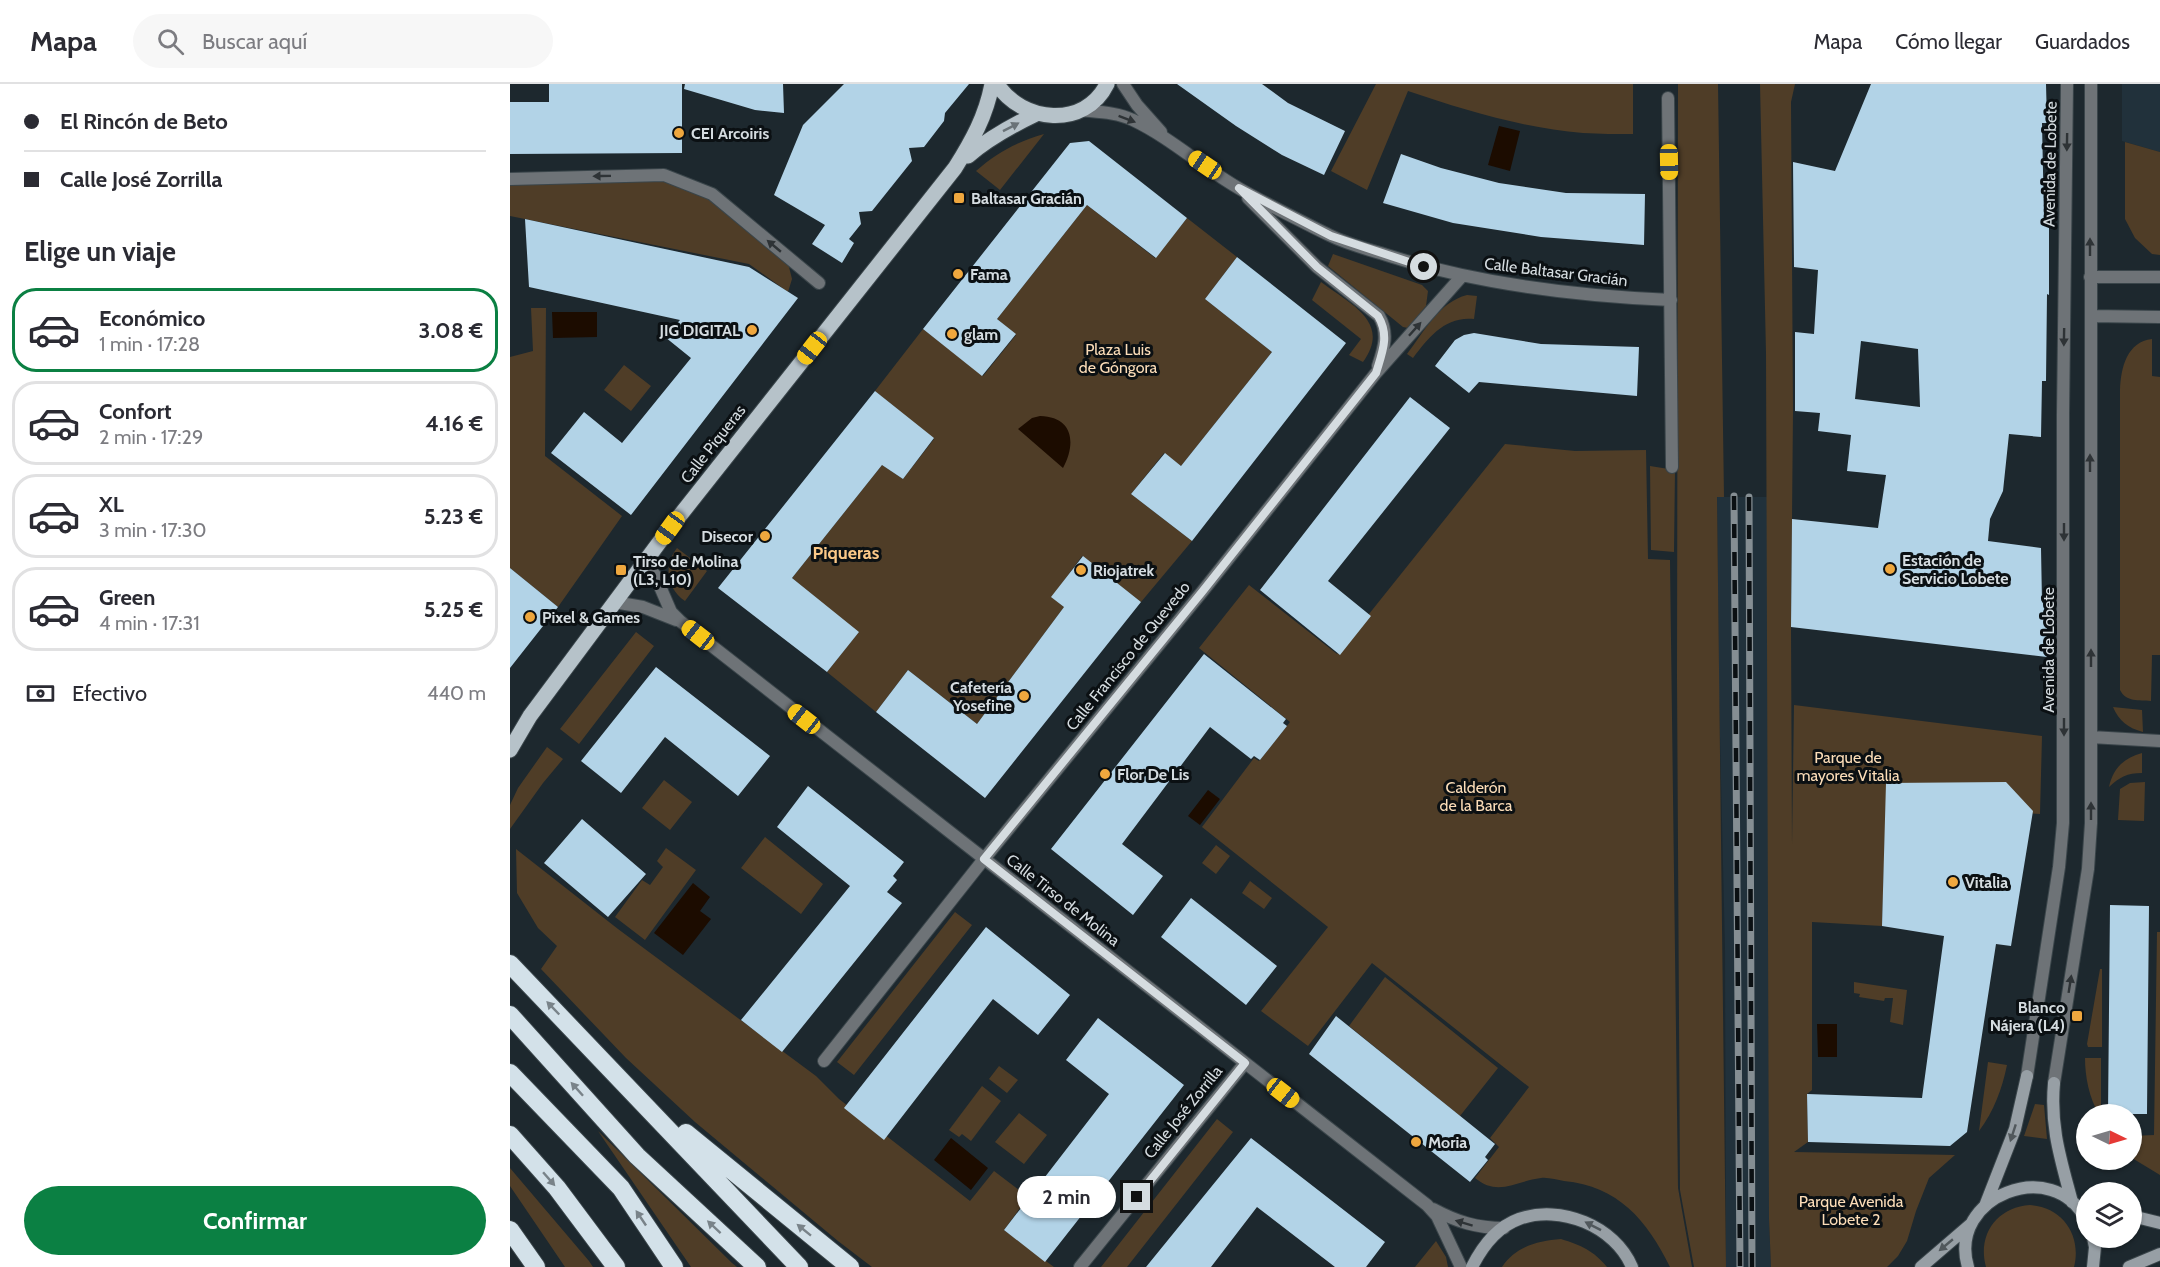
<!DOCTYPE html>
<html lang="es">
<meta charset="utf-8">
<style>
body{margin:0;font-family:Cabin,sans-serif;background:#f7f7f7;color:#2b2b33;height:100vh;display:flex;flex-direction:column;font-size:22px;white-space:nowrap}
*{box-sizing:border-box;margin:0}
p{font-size:20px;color:#7c7c81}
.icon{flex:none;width:33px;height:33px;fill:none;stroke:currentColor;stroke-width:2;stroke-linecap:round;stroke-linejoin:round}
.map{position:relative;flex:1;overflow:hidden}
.drawer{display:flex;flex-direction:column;background:#fff;width:510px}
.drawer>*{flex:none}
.top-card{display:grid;align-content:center;height:132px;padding:0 24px;background:#fff}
.needle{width:39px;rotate:95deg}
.buttons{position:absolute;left:1566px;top:1020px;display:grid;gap:12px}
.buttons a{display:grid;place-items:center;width:66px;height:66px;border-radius:50%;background:#fff;box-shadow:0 2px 4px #0004;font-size:30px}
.end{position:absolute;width:27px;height:27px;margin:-14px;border:8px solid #d5dce0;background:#111;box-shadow:0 0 0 3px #111}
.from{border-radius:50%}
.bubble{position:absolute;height:42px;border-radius:21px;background:#fff;box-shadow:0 2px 4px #0004;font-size:20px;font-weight:800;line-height:42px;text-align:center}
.car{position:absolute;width:18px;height:36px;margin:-18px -9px;border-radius:8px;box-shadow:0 0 4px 2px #0007;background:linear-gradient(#f5c518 24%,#345 0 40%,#f5c518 0 76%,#345 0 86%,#f5c518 0)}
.top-card b{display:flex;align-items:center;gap:21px;height:57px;font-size:22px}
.top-card b+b{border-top:2px solid #e1e1e2}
.top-card i{width:15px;height:15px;background:#2b2b33}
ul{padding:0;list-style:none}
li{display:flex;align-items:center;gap:18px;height:84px;margin:0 12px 9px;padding:0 12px;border:3px solid #e1e1e2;border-radius:24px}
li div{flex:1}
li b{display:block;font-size:22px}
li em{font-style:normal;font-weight:800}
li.on{border-color:#0b8043}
li>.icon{width:54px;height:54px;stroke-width:1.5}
h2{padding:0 24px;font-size:27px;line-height:72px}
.pay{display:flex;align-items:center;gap:15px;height:66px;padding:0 24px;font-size:22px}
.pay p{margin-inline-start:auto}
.action{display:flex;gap:12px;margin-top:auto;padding:12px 24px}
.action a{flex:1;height:69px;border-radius:36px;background:#0b8043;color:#fff;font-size:24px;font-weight:800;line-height:69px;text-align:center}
header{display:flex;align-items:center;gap:36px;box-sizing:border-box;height:84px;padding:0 30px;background:#fff;border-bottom:2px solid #e1e1e2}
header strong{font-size:28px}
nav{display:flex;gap:33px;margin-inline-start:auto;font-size:21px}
.search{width:420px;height:54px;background:#f7f7f7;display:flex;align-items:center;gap:15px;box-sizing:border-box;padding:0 21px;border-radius:33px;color:#7c7c81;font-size:22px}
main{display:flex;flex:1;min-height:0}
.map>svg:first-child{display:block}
.built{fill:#21313b}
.green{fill:#4f3d27}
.water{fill:#1c0c00}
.building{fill:#b2d3e7;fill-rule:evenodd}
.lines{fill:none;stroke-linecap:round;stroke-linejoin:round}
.street-casing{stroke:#3a454a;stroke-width:14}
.secondary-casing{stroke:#3a454a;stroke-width:14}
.primary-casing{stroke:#3a454a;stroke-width:17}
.highway-casing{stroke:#3a454a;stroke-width:20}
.street{stroke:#6e7377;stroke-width:12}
.secondary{stroke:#979fa5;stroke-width:12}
.primary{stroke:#b6c2c9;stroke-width:15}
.highway{stroke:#d3e1e9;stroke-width:18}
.rail-casing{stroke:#858e93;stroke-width:7}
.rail{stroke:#0b1013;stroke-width:4.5;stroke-dasharray:14;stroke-linecap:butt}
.oneway{fill:#2e3336}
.oneway2{fill:#697277}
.oneway3{fill:#798389}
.oneway4{fill:#51585c}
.route{stroke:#d5dce0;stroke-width:8}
.poi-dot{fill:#efa73e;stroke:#0b1013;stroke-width:2}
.labels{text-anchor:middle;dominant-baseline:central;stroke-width:6;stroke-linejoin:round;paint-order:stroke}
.poi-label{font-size:16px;font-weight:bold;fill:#d5dce0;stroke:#0b1013;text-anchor:start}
.street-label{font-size:16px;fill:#d5dce0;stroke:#0b1013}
.park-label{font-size:16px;fill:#fcddb8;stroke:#0b1013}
.neighbourhood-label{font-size:18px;font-weight:bold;fill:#fcc988;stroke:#0b1013}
</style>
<header>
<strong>Mapa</strong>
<div class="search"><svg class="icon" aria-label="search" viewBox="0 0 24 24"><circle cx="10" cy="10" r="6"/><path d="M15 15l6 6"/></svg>Buscar aquí</div>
<nav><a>Mapa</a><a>Cómo llegar</a><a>Guardados</a></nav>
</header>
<main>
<section class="drawer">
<div class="top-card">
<b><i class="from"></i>El Rincón de Beto</b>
<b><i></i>Calle José Zorrilla</b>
</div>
<h2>Elige un viaje</h2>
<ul>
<li class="on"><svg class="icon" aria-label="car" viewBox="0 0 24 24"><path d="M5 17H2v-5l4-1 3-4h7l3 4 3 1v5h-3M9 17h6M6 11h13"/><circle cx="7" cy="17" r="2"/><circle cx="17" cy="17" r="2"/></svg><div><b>Económico</b><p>1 min · 17:28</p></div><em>3.08 €</em></li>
<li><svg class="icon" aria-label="car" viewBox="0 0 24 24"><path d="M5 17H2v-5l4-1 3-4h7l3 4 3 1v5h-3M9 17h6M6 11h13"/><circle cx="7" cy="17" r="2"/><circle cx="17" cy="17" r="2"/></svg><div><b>Confort</b><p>2 min · 17:29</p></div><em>4.16 €</em></li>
<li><svg class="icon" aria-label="car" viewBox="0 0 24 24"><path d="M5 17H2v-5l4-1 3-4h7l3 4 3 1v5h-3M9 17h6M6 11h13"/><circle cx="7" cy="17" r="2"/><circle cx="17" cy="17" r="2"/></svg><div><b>XL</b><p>3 min · 17:30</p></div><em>5.23 €</em></li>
<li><svg class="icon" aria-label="car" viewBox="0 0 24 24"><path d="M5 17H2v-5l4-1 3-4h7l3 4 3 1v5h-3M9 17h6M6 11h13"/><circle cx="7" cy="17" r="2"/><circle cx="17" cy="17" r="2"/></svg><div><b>Green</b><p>4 min · 17:31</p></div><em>5.25 €</em></li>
</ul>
<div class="pay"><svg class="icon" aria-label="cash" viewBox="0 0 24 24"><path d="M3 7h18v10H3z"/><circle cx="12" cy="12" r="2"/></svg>Efectivo<p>440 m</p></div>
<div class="action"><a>Confirmar</a></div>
</section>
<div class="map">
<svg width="1650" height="1183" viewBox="0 0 1650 1183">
<rect width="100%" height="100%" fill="#1d282e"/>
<path class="built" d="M1612 0H1650V68L1612 57Z
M1207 413H1266L1259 1038V1135L1261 1183H1216L1215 865 1209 610Z"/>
<path class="green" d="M866 0H1123V50C1107 50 1090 50 1073 49 1013 44 954 26 898 7L857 106 821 87Z
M1168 0H1208L1214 413H1207L1216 1183H1184L1170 1106 1167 594Z
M1250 0H1285L1281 18 1283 327 1281 543 1282 761 1284 621 1532 652 1530 730 1376 720 1372 842 1302 838V1006L1297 1010 1298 1058 1284 1068 1445 1071 1419 1094 1406 1127 1397 1157 1388 1172 1377 1183H1261L1259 1135 1256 269Z
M534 50 490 106 466 87C487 68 507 58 534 50Z
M1615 58 1650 68V171L1642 170 1625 154 1615 135Z
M152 96 197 114 278 179 282 195 278 208 239 180 0 132V100Z
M577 121 645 174 677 134 727 173 695 215 762 268 671 382 654 369 621 410 682 457 631 518 572 472 542 513 554 523 467 640 398 586 366 628 317 588 348 549 282 494 372 381 393 395 424 355 365 307 413 245 473 292 506 251 487 235Z
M823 170 912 201 918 207 916 222 898 244 893 243 818 182Z
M811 198C840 220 882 238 853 278L839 271 851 255 802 216Z
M957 211 967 212 964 235C935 232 919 253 903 274L897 270C914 248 929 218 957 211Z
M21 224H36L35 372 112 432 48 523 0 484V273L23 267Z
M1642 255V292L1650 293V571H1642L1641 617C1629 616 1616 618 1610 606V306C1611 283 1617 258 1642 255Z
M114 281 141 302 121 327 94 306Z
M995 360 1065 367 1136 366 1138 475 1160 476 1168 1104 1182 1183H1160C1137 1136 1108 1102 1054 1097 1047 1096 1038 1093 1031 1094 1006 1097 988 1113 965 1094L989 1063 980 1054 1019 1003 862 879 798 962 751 927 818 843 692 743 744 674 749 677 780 638 689 564 739 501 827 570Z
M1140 382 1165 386 1164 468 1141 466Z
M167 464 197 487 175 517C157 505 153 481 167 464Z
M126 548 144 562 69 660 50 645Z
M1603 623 1632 626 1633 648C1618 644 1609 637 1603 623Z
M37 663 53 675 33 699 0 745V721L8 704Z
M1632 669V689C1617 689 1610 693 1599 703 1603 684 1614 674 1632 669Z
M154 696 182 718 160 746 132 724Z
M1635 698 1634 737 1608 736 1610 705 1620 699Z
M255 753 313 800 291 830 231 784Z
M706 761 720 772 706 790 692 779Z
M156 764 186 786 135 856 105 833 132 796 140 801 153 783 147 777Z
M6 765 108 845 306 992 329 1015 460 1117 484 1087 518 1113 494 1146 544 1183H362L328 1157 185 1038 116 974 31 885 47 862 28 844 7 809Z
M740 797 762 814 754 825 732 809Z
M445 828 462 841 344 991 327 978Z
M1647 848H1650V1091L1622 1074V1052L1644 1051Z
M1590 885H1592V963H1578L1577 960Z
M875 893 988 984 950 1032 839 942Z
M1344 898 1397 906 1393 941 1380 938 1383 914H1375L1374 917 1349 913 1350 910 1344 909Z
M1575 974H1591V1025L1589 1030C1579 1014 1575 992 1575 974Z
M1478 978 1497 981C1492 1005 1484 1027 1469 1047Z
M489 982 508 996 497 1009 479 995Z
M472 1002 491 1017 461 1057 452 1050 449 1053 439 1046Z
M1525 1020 1534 1021 1537 1055 1514 1052Z
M509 1029 537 1051 514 1080 485 1058Z
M707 1035 723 1048 617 1183H591Z
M88 1047 222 1179 227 1183H181Z
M0 1084 79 1177 83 1183H55L0 1102Z
M1520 1121C1553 1123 1572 1152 1564 1183H1476C1467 1151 1487 1123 1520 1121Z
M1051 1155C1071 1161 1084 1167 1097 1183H992C1006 1162 1028 1157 1051 1155Z
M926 1157 936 1173 938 1183H905Z"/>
<path class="water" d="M989 42 1010 47 1000 87 978 81Z
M42 228H87V253L43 254Z
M530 332C564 333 566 360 553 384L508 345 522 334Z
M698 706 710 715 690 741 678 732Z
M183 799 200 813 190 827 201 835 173 871 144 849Z
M1307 940H1327V973H1308Z
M441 1054 478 1084 461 1106 424 1076Z"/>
<path class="building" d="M39 0H172V69L0 70V18H39Z
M175 0H273L274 29 245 26 174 5Z
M334 0H459L435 29 434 37 414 63 399 64 402 77 362 127 349 128 351 140 339 155 344 159 332 179 302 160 315 141 264 111 293 41Z
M667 0H752L778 19 835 47 814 91 772 71 726 42Z
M1361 0H1536L1537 39H1532L1534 135H1539V211L1537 210 1536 297H1532L1531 353 1499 350 1493 407 1480 435 1478 457 1531 464 1532 518 1537 524V573L1281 543 1282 435 1368 444 1376 391 1337 387 1341 351 1308 347 1310 329 1285 327V248L1304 250 1308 186 1284 183 1283 78 1325 87ZM1351 257 1408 265 1410 323 1345 315Z
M579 57 677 134 646 174 577 121 487 235 506 250 472 292 413 245 560 59Z
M891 70 931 84 989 99 1056 109 1135 110 1134 161 1031 153 943 139 873 119Z
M15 135 239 183 288 214 121 431 41 369 74 328 112 359 181 274 155 253 170 236 19 203Z
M727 173 836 259 682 457 621 410 655 369 671 382 762 268 695 215Z
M964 249 1031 260 1129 263 1127 312 969 298 959 309 925 282 945 256 954 251Z
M365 307 424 354 393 395 372 381 282 494 349 548 317 588 208 504Z
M900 313 940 344 818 497 861 532 830 571 750 506Z
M573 472 631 518 475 714 366 628 398 586 467 640 554 523 541 513Z
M0 484 48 523 0 584Z
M694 570 776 635 773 639 777 642 750 676 744 672 741 675 700 643 612 760 653 792 623 831 541 765Z
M146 583 260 672 228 712 155 653 111 709 71 677Z
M1496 698 1523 727 1501 862 1486 860 1457 1048 1440 1062 1298 1058 1297 1010 1412 1014 1434 852 1372 842 1376 699Z
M298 702 394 778 383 792 387 796 377 808 392 819 272 968 231 936 340 802 267 743Z
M72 735 136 790 98 833 34 779Z
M681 814 767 882 736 921 651 853Z
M1600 821 1639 822 1637 1030H1598Z
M476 843 560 911 528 951 483 915 374 1056 334 1024Z
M826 932 985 1060 975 1073 978 1076 960 1098 799 970Z
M588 934 674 1001 535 1178 494 1146 599 1010 556 976Z
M741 1054 875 1158 856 1183H825L747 1123 701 1183H636Z"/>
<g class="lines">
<defs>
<path id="street" d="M613 0 627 21 651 48
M1158 14 1162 383
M569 26C587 28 606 28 623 36 661 54 693 84 730 105 758 121 789 136 819 151 839 161 861 166 883 173 973 201 1066 212 1161 216
M0 95 154 91 202 110 309 199
M738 114 807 183 869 232C879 249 874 264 868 282
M1580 193H1650
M1581 232 1650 233
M134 479 145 491 161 528 170 537 917 1121 927 1132 951 1183
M104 518 133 523 166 536
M1581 653 1650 657
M314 977 474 775 692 508 866 289 952 192
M1517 992 1549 783 1553 739V331L1557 0
M1544 999 1578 785 1581 739V0
M923 1125C947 1138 967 1144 994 1144
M570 1183 735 979"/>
<path id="secondary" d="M1544 999C1540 1044 1551 1076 1562 1118
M1475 1122 1505 1045 1517 992
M1622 1132 1650 1139
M1583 1154 1585 1163 1583 1183
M962 1183C972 1163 987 1143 1009 1135 1050 1120 1105 1142 1122 1183
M1411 1183 1461 1140
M1458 1183C1437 1112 1544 1071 1576 1136
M1619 1183 1650 1170"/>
<path id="primary" d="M487 0C512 39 575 45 597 0
M458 72C479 54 501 42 526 30
M0 666 20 632 160 444 445 84C462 57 476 32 482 0"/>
<path id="highway" d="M0 880 289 1183
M0 931 127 1072 247 1183
M0 989 111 1104 164 1183
M176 1049 340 1183
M0 1051 47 1104 106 1183
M0 1146 26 1183"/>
</defs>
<use href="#street" class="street-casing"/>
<use href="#secondary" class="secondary-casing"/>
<use href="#primary" class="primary-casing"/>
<use href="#highway" class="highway-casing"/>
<use href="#street" class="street"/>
<use href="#secondary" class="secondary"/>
<use href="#primary" class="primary"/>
<use href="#highway" class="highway"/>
<defs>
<path id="rail" d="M1224 412 1230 1183
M1239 413 1242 1183"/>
</defs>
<use href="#rail" class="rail-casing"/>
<use href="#rail" class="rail"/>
</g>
<defs><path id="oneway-solid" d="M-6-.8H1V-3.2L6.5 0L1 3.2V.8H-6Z" transform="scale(1.5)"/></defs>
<g class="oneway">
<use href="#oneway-solid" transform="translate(617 35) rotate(21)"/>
<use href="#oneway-solid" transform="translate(1557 58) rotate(91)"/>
<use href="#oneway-solid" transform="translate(92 92) rotate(179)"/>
<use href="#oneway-solid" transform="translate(264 162) rotate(-140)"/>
<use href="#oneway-solid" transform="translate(1580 163) rotate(-90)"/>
<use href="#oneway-solid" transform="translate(905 245) rotate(-48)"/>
<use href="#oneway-solid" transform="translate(1554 253) rotate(91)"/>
<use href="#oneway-solid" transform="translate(1580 379) rotate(-90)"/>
<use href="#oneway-solid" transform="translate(1554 448) rotate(90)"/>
<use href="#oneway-solid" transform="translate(1581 574) rotate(-90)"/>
<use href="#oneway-solid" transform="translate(1554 643) rotate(90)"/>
<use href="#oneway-solid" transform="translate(1581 727) rotate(-90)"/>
<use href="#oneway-solid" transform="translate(1560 900) rotate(-81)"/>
<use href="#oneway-solid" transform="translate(954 1139) rotate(-163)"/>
</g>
<use class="oneway2" href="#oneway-solid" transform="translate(501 43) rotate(-27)"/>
<g class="oneway3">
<use href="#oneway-solid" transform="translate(43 924) rotate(-134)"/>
<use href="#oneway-solid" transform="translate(67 1005) rotate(-132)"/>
<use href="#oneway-solid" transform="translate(39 1095) rotate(49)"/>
<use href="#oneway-solid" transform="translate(131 1134) rotate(-124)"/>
<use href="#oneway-solid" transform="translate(204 1143) rotate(-137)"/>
<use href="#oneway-solid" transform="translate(294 1146) rotate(-141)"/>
</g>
<g class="oneway4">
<use href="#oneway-solid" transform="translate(1503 1049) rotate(108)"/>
<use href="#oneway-solid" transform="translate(1083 1142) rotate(-153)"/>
<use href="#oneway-solid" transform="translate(1436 1161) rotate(140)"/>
</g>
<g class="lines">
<path class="route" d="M627 1113 735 979 474 775 692 508 866 289C872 269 880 252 868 232L807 183 729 104 821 152 914 183"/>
</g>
<g class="poi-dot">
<circle cx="169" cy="49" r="6"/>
<rect x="443" y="108" width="12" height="12" rx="3"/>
<circle cx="448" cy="190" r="6"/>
<circle cx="242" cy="246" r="6"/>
<circle cx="442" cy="250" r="6"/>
<circle cx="255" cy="452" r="6"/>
<circle cx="1380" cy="485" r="6"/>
<rect x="105" y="480" width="12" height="12" rx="3"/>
<circle cx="571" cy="486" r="6"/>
<circle cx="20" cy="533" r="6"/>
<circle cx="514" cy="612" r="6"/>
<circle cx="595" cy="690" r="6"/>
<circle cx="1443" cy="798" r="6"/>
<rect x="1561" y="926" width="12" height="12" rx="3"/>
<circle cx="906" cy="1058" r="6"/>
</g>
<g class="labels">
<g class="poi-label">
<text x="181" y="49">CEI Arcoiris</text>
<text x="461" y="114">Baltasar Gracián</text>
<text x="460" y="190">Fama</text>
<text x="230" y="246" text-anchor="end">JIG DIGITAL</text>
<text x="454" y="250">glam</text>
<text x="243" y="452" text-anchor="end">Disecor</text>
<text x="1392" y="476">Estación de<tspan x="1392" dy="18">Servicio Lobete</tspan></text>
<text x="123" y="477">Tirso de Molina<tspan x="123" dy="18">(L3, L10)</tspan></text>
<text x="583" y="486">Riojatrek</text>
<text x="32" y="533">Pixel &amp; Games</text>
<text x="502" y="603" text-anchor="end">Cafetería<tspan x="502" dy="18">Yosefine</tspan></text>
<text x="607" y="690">Flor De Lis</text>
<text x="1455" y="798">Vitalia</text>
<text x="1555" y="923" text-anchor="end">Blanco<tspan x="1555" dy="18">Nájera (L4)</tspan></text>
<text x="918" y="1058">Moria</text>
</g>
<g class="street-label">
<text transform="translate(1540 80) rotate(-89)">Avenida de Lobete</text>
<text transform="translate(1046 188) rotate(7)">Calle Baltasar Gracián</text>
<text transform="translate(203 360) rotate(-52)">Calle Piqueras</text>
<text transform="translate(1538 566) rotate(-90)">Avenida de Lobete</text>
<text transform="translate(618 572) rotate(-51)">Calle Francisco de Quevedo</text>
<text transform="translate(553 816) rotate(38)">Calle Tirso de Molina</text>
<text transform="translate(673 1028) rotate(-51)">Calle José Zorrilla</text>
</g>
<g class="park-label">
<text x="608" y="265">Plaza Luis<tspan x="608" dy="18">de Góngora</tspan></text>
<text x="1338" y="673">Parque de<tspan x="1338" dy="18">mayores Vitalia</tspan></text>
<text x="966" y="703">Calderón<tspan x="966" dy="18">de la Barca</tspan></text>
<text x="1341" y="1117">Parque Avenida<tspan x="1341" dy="18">Lobete 2</tspan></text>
</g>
<g class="neighbourhood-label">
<text x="336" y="469">Piqueras</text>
</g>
</g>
</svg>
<div class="buttons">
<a><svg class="needle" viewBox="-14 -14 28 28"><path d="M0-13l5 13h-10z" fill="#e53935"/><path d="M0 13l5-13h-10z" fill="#7c7c81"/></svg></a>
<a><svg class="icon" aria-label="layers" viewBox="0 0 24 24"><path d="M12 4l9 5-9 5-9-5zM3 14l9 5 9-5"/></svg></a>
</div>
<i class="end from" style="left:914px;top:183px"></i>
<i class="end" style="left:627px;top:1113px"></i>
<div class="bubble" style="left:507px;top:1092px;width:99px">2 min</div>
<i class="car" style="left:1159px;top:78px;rotate:179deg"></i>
<i class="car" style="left:695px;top:81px;rotate:304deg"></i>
<i class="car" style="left:302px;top:264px;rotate:218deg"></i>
<i class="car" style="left:160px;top:444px;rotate:216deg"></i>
<i class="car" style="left:188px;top:551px;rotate:308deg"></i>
<i class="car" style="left:294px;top:635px;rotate:308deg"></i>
<i class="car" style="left:773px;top:1009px;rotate:128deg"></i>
</div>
</main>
